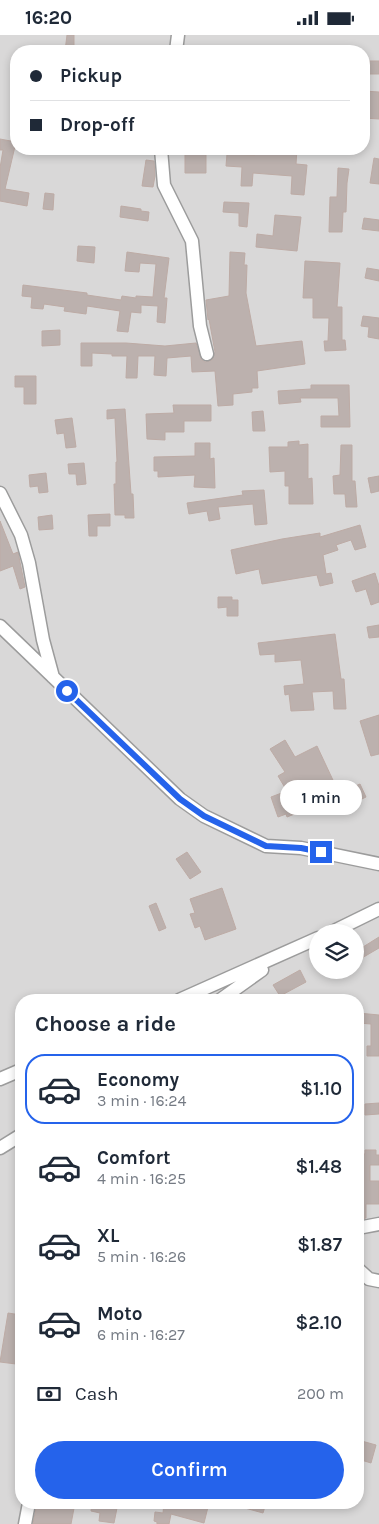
<!DOCTYPE html>
<meta charset="utf-8">
<style>
body{margin:0;font-family:Karla,sans-serif;background:#f6f6f7;color:#1f2937;height:100vh;display:flex;flex-direction:column;font-size:19px;white-space:nowrap}
*{box-sizing:border-box;margin:0}
p{font-size:16px;color:#747a83}
.icon{flex:none;width:28px;height:28px;fill:none;stroke:currentColor;stroke-width:2;stroke-linecap:round;stroke-linejoin:round}
.map{position:relative;flex:1;overflow:hidden}
.sheet{position:absolute;left:15px;top:959px;width:349px;height:515px;display:flex;flex-direction:column;background:#fff;border-radius:20px;box-shadow:0 2px 8px #0003}
.sheet>*{flex:none}
.hud{position:absolute;left:10px;top:10px;width:360px;height:110px;border-radius:20px;box-shadow:0 2px 8px #0003;display:grid;align-content:center;height:110px;padding:0 20px;background:#fff}
.fabs{position:absolute;left:309px;top:889px;display:grid;gap:10px}
.fabs a{display:grid;place-items:center;width:55px;height:55px;border-radius:50%;background:#fff;box-shadow:0 2px 8px #0003;font-size:25px}
.end{position:absolute;width:22px;height:22px;margin:-11px;border:6px solid #2563eb;background:#fff;box-shadow:0 0 0 2px #fff}
.from{border-radius:50%}
.bubble{position:absolute;height:35px;border-radius:18px;background:#fff;box-shadow:0 2px 8px #0003;font-size:16px;font-weight:600;line-height:35px;text-align:center}
.hud b{display:flex;align-items:center;gap:18px;height:48px;font-size:19px}
.hud b+b{border-top:1px solid #e0e1e3}
.hud i{width:12px;height:12px;background:#1f2937}
ul{padding:0;list-style:none}
li{display:flex;align-items:center;gap:15px;height:70px;margin:0 10px 8px;padding:0 10px;border:2px solid transparent;border-radius:20px}
li div{flex:1}
li b{display:block;font-size:19px}
li em{font-style:normal;font-weight:600}
li.on{border-color:#2563eb}
li>.icon{width:45px;height:45px;stroke-width:1.5}
h2{padding:0 20px;font-size:22px;line-height:60px}
.pay{display:flex;align-items:center;gap:12px;height:55px;padding:0 20px;font-size:19px}
.pay p{margin-inline-start:auto}
.primary-button{display:flex;gap:10px;margin-top:auto;padding:10px 20px}
.primary-button a{flex:1;height:58px;border-radius:30px;background:#2563eb;color:#fff;font-size:20px;font-weight:600;line-height:58px;text-align:center}
.status{display:flex;justify-content:space-between;align-items:center;height:35px;padding:0 25px;background:#fff;direction:ltr}
.status svg{height:14px;fill:currentColor}
.map>svg:first-child{display:block}
.residential{fill:#d9d8d8;fill-rule:evenodd}
.building{fill:#bcb1ae;stroke:#bdaba5}
.lines{fill:none;stroke-linecap:round;stroke-linejoin:round}
.minor-casing{stroke:#9c9c9c;stroke-width:15}
.minor{stroke:#fff;stroke-width:12}
.route{stroke:#2563eb;stroke-width:6}
</style>
<div class="status"><b>16:20</b><svg viewBox="0 0 49 12"><path d="M0 12V9h3v3zM5 12V6h3v6zM10 12V3h3v9zM15 12V0h3v12zM26 1h20v11H26zM47 4h2v5h-2z"/></svg></div>
<div class="map">
<svg width="379" height="1489" viewBox="0 0 379 1489">
<rect width="100%" height="100%" fill="#ece7e1"/>
<path class="residential" d="M0 0H379V1489H0ZM16 16H364V114H16ZM318 898H355V935H318ZM21 965H358V1468H21Z"/>
<path class="building" d="M67 0H74V16H65Z
M364 26H379V39H364Z
M364 56 379 57V84L364 83Z
M0 104 16 107 5 154 29 158 27 171 0 166V133L3 115H0Z
M255 114H297L296 129 307 130 304 160 291 159 292 141 253 138 252 151H241L242 132 226 131 227 119 255 120Z
M185 117H206V138H185Z
M374 123 379 124V149L370 148Z
M146 125 154 126 155 141 153 152 142 151Z
M338 133 349 134 347 148 346 177H343L342 197H329L330 162H337Z
M45 158 54 159 53 175 43 174Z
M224 167 249 168 247 192 239 191V178L223 177Z
M121 171 141 174V176L149 177 148 186 120 182Z
M275 180 301 182 297 216 256 212 257 199 273 201Z
M364 183 379 185V196L362 194Z
M78 211 95 212 94 228 77 226Z
M127 217 169 223 164 263H167L165 288 157 287 158 271 141 270V278L131 277 128 297 117 296 120 276 87 271 86 279 64 276 65 272 44 269 43 274 31 273 32 262 22 261 23 250 87 258V260L121 265 122 261 136 263V261L153 262 156 229 140 228 139 237 125 236Z
M230 217 245 218 244 230H247L246 258 256 311 302 306 305 329 257 336 258 353H252V357L233 359V370L218 371 215 336 192 337 191 321 167 323 166 341 154 340 155 321H138L137 343H126L127 321H112V319L92 318V331H81V308H126L165 311 196 308 202 325 205 327 212 325 215 317 209 284 208 285 206 265 229 261Z
M305 226 340 228 337 272H342V305H345L346 315 325 316 324 306H328L329 283H313V263H303Z
M367 233 379 235V246L365 243Z
M363 281 379 283V304L368 302 369 292 361 291Z
M60 295V310L42 311V296Z
M15 341H36V369H24V352H15Z
M311 350H349L350 392H321V381H339L338 363H300L301 367 279 369 278 356 311 354Z
M173 370H211V386H184V397H165V405L147 404 146 379 174 378Z
M125 374 131 459H133L134 483H125V480H115L114 449H116V427H117L115 383 107 384V375Z
M263 376 265 396H253L252 377Z
M72 383 76 412 66 413 64 398 57 399 55 385Z
M299 406V410L308 409V444L312 443 313 469H289V451H285V436L270 437 269 412H288V407Z
M195 408H210V424L214 423 215 453 194 452 195 440 158 442V436H154V422L195 421Z
M341 410H352V446H355L357 472H346L345 459H334L333 441 340 440Z
M84 428 86 449 77 450 76 439H69L68 429Z
M46 438 48 457 39 458 38 451 30 452 29 440Z
M379 441V456L371 458 368 443Z
M264 455 267 489 255 490 253 469 218 472 220 484 209 486 207 476 189 479 187 468 243 460 242 456Z
M110 479V491H97V501H89L88 480Z
M52 480 53 494 39 495 38 482Z
M0 486 13 519 18 517 25 552 20 554 13 531 0 536Z
M360 490 366 512 355 515 351 505 336 510 338 515 323 520 326 539 331 538 333 548 320 551 317 540 262 549 259 534 236 539 231 515 282 504 320 498V502Z
M375 538 379 551V567L371 570 366 554 356 557 352 546Z
M218 562H232V565H238V581H227V572L218 573Z
M379 590V602L369 603 367 592Z
M335 599 341 644H344L346 674H334L333 656 312 657 314 675 291 676 289 659 285 660 284 651 304 649 301 625 275 627V619L260 620 258 608Z
M379 680V719L371 721 360 686Z
M285 705 295 722 317 711 339 758 360 749 366 762 330 779 325 767 287 782 286 779 278 782 271 762 287 756 278 741 285 737 270 714Z
M187 817 201 837 190 844 176 824Z
M222 853 236 894 205 905 200 891 195 893 190 879 195 878 190 864Z
M156 868 166 893 159 896 149 871Z
M379 902V913L355 927V917Z
M300 935 306 947 280 961 273 950Z
M358 978 379 980V1021H367V1011H371V989L358 988Z
M379 1068V1079L365 1080V1069Z
M365 1115H376V1120H379V1130H370V1146H379V1169H366V1183L358 1185V1119H365Z
M8 1278 21 1280V1326L16 1325V1329L0 1327Z
M358 1405 376 1410 371 1428 358 1424Z
M37 1468H75L71 1489H33Z
M92 1468 114 1469 113 1473H117L114 1488 99 1486 100 1478 91 1476Z
M164 1468H209L204 1488 171 1479 169 1489H157V1487L154 1486 155 1477 163 1478Z
M234 1468H266L263 1478 234 1470Z"/>
<g class="lines">
<defs>
<path id="minor" d="M176 16 178 0
M161 114 164 150 192 206 200 291 207 319
M0 458 21 500 29 528 43 605 53 642
M0 591 180 764 204 781 266 811 301 813 379 829
M330 898 379 874
M179 965 318 903
M220 965 262 935
M0 1044 21 1035
M0 1113 21 1100
M358 1193 379 1189
M358 1234 369 1244 379 1246
M25 1489 29 1468"/>
</defs>
<use href="#minor" class="minor-casing"/>
<use href="#minor" class="minor"/>
</g>
<g class="lines">
<path class="route" d="M67 656 180 764 204 781 266 811 301 813 321 817"/>
</g>
</svg>
<div class="fabs">
<a><svg class="icon" aria-label="layers" viewBox="0 0 24 24"><path d="M12 4l9 5-9 5-9-5zM3 14l9 5 9-5"/></svg></a>
</div>
<i class="end from" style="left:67px;top:656px"></i>
<i class="end" style="left:321px;top:817px"></i>
<div class="bubble" style="left:280px;top:745px;width:82px">1 min</div>
<div class="hud">
<b><i class="from"></i>Pickup</b>
<b><i></i>Drop-off</b>
</div>
<section class="sheet">
<h2>Choose a ride</h2>
<ul>
<li class="on"><svg class="icon" aria-label="car" viewBox="0 0 24 24"><path d="M5 17H2v-5l4-1 3-4h7l3 4 3 1v5h-3M9 17h6M6 11h13"/><circle cx="7" cy="17" r="2"/><circle cx="17" cy="17" r="2"/></svg><div><b>Economy</b><p>3 min · 16:24</p></div><em>$1.10</em></li>
<li><svg class="icon" aria-label="car" viewBox="0 0 24 24"><path d="M5 17H2v-5l4-1 3-4h7l3 4 3 1v5h-3M9 17h6M6 11h13"/><circle cx="7" cy="17" r="2"/><circle cx="17" cy="17" r="2"/></svg><div><b>Comfort</b><p>4 min · 16:25</p></div><em>$1.48</em></li>
<li><svg class="icon" aria-label="car" viewBox="0 0 24 24"><path d="M5 17H2v-5l4-1 3-4h7l3 4 3 1v5h-3M9 17h6M6 11h13"/><circle cx="7" cy="17" r="2"/><circle cx="17" cy="17" r="2"/></svg><div><b>XL</b><p>5 min · 16:26</p></div><em>$1.87</em></li>
<li><svg class="icon" aria-label="car" viewBox="0 0 24 24"><path d="M5 17H2v-5l4-1 3-4h7l3 4 3 1v5h-3M9 17h6M6 11h13"/><circle cx="7" cy="17" r="2"/><circle cx="17" cy="17" r="2"/></svg><div><b>Moto</b><p>6 min · 16:27</p></div><em>$2.10</em></li>
</ul>
<div class="pay"><svg class="icon" aria-label="cash" viewBox="0 0 24 24"><path d="M3 7h18v10H3z"/><circle cx="12" cy="12" r="2"/></svg>Cash<p>200 m</p></div>
<div class="primary-button"><a>Confirm</a></div>
</section>
</div>
